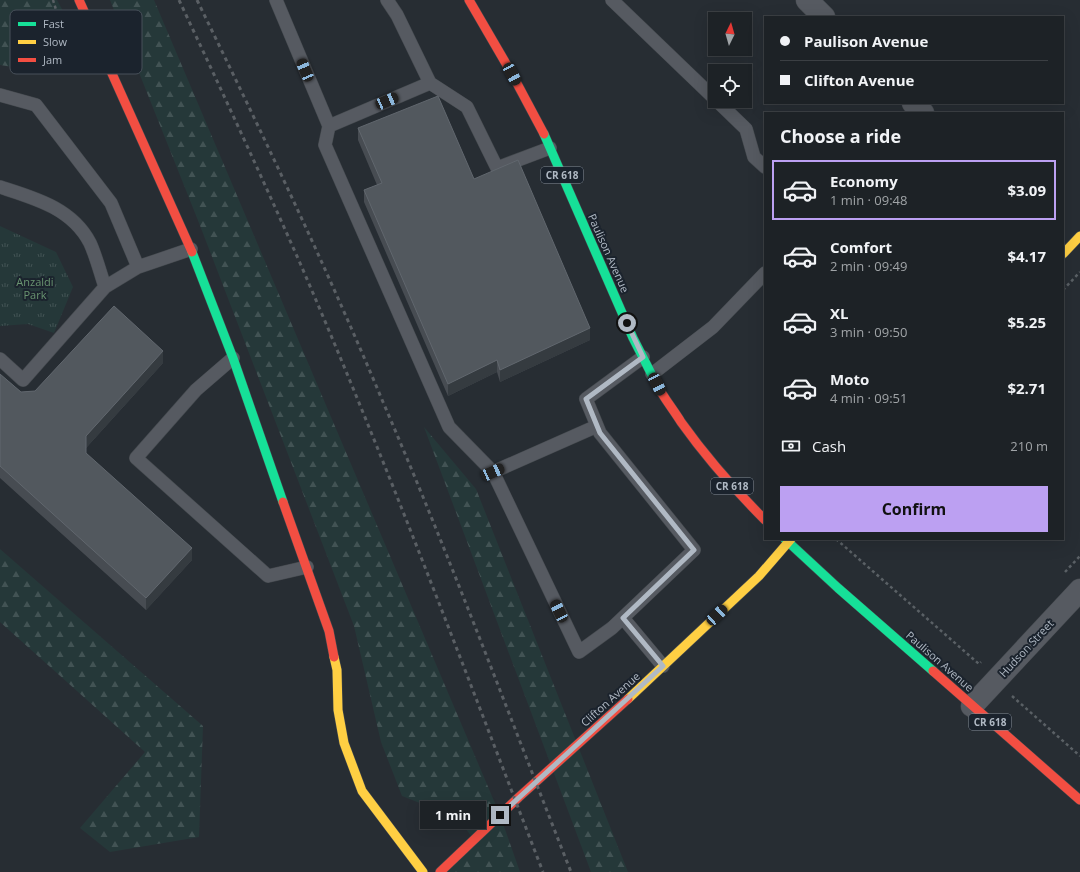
<!DOCTYPE html>
<meta charset="utf-8">
<style>
body{margin:0;font-family:"Open Sans",sans-serif;background:#2a2f32;color:#f1f3f6;height:100vh;display:flex;flex-direction:column;font-size:15px;white-space:nowrap}
*{box-sizing:border-box;margin:0}
p{font-size:13px;color:#a0a4a7}
.icon{flex:none;width:22px;height:22px;fill:none;stroke:currentColor;stroke-width:2;stroke-linecap:round;stroke-linejoin:round}
.map{position:relative;flex:1;overflow:hidden}
.side{position:absolute;left:764px;top:112px;width:300px;height:428px;display:flex;flex-direction:column;background:#1d2226;border-radius:0px;box-shadow:0 4px 16px #0002,0 0 0 1px #3b3f43}
.side>*{flex:none}
.banner{position:absolute;left:764px;top:16px;width:300px;height:88px;border-radius:0px;box-shadow:0 4px 16px #0002,0 0 0 1px #3b3f43;display:grid;align-content:center;height:88px;padding:0 16px;background:#1d2226}
.needle{width:26px;rotate:5deg}
.buttons{position:absolute;left:708px;top:12px;display:grid;gap:8px}
.buttons a{display:grid;place-items:center;width:44px;height:44px;border-radius:0px;background:#1d2226;box-shadow:0 4px 16px #0002,0 0 0 1px #3b3f43;font-size:20px}
.end{position:absolute;width:18px;height:18px;margin:-9px;border:5px solid #b0b9c4;background:#111;box-shadow:0 0 0 2px #111}
.from{border-radius:50%}
.bubble{position:absolute;height:28px;border-radius:0px;background:#1d2226;box-shadow:0 4px 16px #0002,0 0 0 1px #3b3f43;font-size:13px;font-weight:700;line-height:28px;text-align:center}
.car{position:absolute;width:12px;height:24px;margin:-12px -6px;border-radius:5px;box-shadow:0 0 3px 1px #0007;background:linear-gradient(#222 24%,#8ab4d8 0 40%,#222 0 76%,#8ab4d8 0 86%,#222 0)}
.banner b{display:flex;align-items:center;gap:14px;height:38px;font-size:15px}
.banner b+b{border-top:1px solid #3b3f43}
.banner i{width:10px;height:10px;background:#f1f3f6}
ul{padding:0;list-style:none}
li{display:flex;align-items:center;gap:12px;height:60px;margin:0 8px 6px;padding:0 8px;border:2px solid transparent;border-radius:0px}
li div{flex:1}
li b{display:block;font-size:15px}
li em{font-style:normal;font-weight:700}
li.current{border-color:#bca0f2}
li>.icon{width:36px;height:36px;stroke-width:1.5}
h2{padding:0 16px;font-size:18px;line-height:48px}
.pay{display:flex;align-items:center;gap:10px;height:44px;padding:0 16px;font-size:15px}
.pay p{margin-inline-start:auto}
.action{display:flex;gap:8px;margin-top:auto;padding:8px 16px}
.action a{flex:1;height:46px;border-radius:0px;background:#bca0f2;color:#111;font-size:16px;font-weight:700;line-height:46px;text-align:center}
.map>svg:first-child{display:block}
.grass{fill:url(#grass-tufts)}
.forest{fill:url(#forest-firs)}
.lines{fill:none;stroke-linecap:round;stroke-linejoin:round}
.lane-casing{stroke:#44494e;stroke-width:14}
.street-casing{stroke:#44494e;stroke-width:23}
.fast-casing{stroke:#44494e;stroke-width:10}
.slow-casing{stroke:#44494e;stroke-width:10}
.jam-casing{stroke:#44494e;stroke-width:10}
.path{stroke:#5a6065;stroke-width:2.5;stroke-dasharray:3 3;stroke-linecap:butt}
.lane{stroke:#565a61;stroke-width:13}
.street{stroke:#565a61;stroke-width:22}
.fast{stroke:#16e098;stroke-width:9}
.slow{stroke:#ffcf43;stroke-width:9}
.jam{stroke:#f24e42;stroke-width:9}
.rail{stroke:#5a5f64;stroke-width:3;stroke-dasharray:4 4;stroke-linecap:butt}
.wall{fill:#474c52}
.shaded-wall{fill:#353b40}
.building{fill:#52585e;stroke:#61676e}
.route{stroke:#b0b9c4;stroke-width:5}
.labels{text-anchor:middle;dominant-baseline:central;stroke-width:4;stroke-linejoin:round;paint-order:stroke}
.shield{fill:#1b232d;stroke:#838c97;stroke-width:1}
.shield-label{font-size:10px;font-weight:bold;fill:#b0b9c4}
.street-label{font-size:11px;fill:#b0b9c4;stroke:#1b232d}
.park-label{font-size:11px;fill:#699470;stroke:#1b232d}
.key{fill:#1b232d;stroke:#48505a;stroke-width:1}
.key-label{font-size:11px;fill:#b0b9c4}
</style>
<div class="map">
<svg width="1080" height="872" viewBox="0 0 1080 872">
<defs>
<pattern id="grass-tufts" width="24" height="20" patternUnits="userSpaceOnUse"><rect width="24" height="20" fill="#253839"/><path d="M3 7l-1-3M5 7V3M7 7l1-3M15 17l-1-3M17 17v-4M19 17l1-3" fill="none" stroke="#425354"/></pattern>
<pattern id="forest-firs" width="22" height="20" patternUnits="userSpaceOnUse"><rect width="22" height="20" fill="#253839"/><path d="M5 1l3.5 6h-7zM16 11l3.5 6h-7z" fill="#425354"/></pattern>
</defs>
<rect width="100%" height="100%" fill="#272d33"/>
<path class="grass" d="M0 226 56 252 73 287 54 333 28 324 0 326Z"/>
<path class="forest" d="M0 0H57L63 11 71 39 45 72 0 65Z
M110 0H154L500 815 520 872H448L474 840 458 818 402 796 381 742 354 626 199 223Z
M424 427 476 489 628 872H591Z
M0 549 203 726 199 837 110 852 80 828 145 752 0 622Z"/>
<g class="lines">
<defs>
<path id="lane" d="M276 0 329 126 325 145 449 427 493 472 579 652 612 628 694 550 600 433 586 399 643 357
M387 0 397 15 430 83 467 107 497 168 550 148
M612 0 715 99
M0 95 36 105 111 203 138 267
M717 101 746 129 754 157 765 167
M329 126 430 83
M0 187C34 198 72 208 90 243 96 256 100 272 105 287L138 267 191 249
M233 358 196 390 136 458 268 576 307 567
M0 359 23 380 105 287
M652 374 713 327 765 273
M493 472 597 426
M623 618 663 666"/>
<path id="street" d="M807 0 824 17
M913 103 923 113
M972 706 1080 590"/>
<path id="fast" d="M544 134 633 338 656 383
M192 252 233 358 283 502
M785 539 838 588 933 671"/>
<path id="slow" d="M1063 254 1080 236
M334 657 337 670 338 710 344 743 362 791 423 872
M628 699 759 576 791 539"/>
<path id="jam" d="M79 0 192 252
M469 0 512 74 544 134
M656 383C663 397 673 409 681 422 706 457 734 489 765 520
M283 502 329 631 334 657
M933 671 1080 800
M440 872 519 797 628 699"/>
</defs>
<use href="#lane" class="lane-casing"/>
<use href="#street" class="street-casing"/>
<use href="#fast" class="fast-casing"/>
<use href="#slow" class="slow-casing"/>
<use href="#jam" class="jam-casing"/>
<path class="path" d="M53 0 58 16
M1063 290 1080 272
M836 539 979 664 981 662
M1065 572 1080 556
M1012 696 1080 756"/>
<use href="#lane" class="lane"/>
<use href="#street" class="street"/>
<use href="#fast" class="fast"/>
<use href="#slow" class="slow"/>
<use href="#jam" class="jam"/>
<path class="rail" d="M179 0C220 87 261 175 300 263 387 463 464 668 543 872
M197 0C262 133 326 266 383 402 450 557 509 715 571 872"/>
</g>
<path class="wall" d="M358 128 474 179 590 340 500 382 497 372 448 396 364 202V190L377 185 358 140Z
M163 363 86 448V453L192 560 146 610 0 478V374L21 392 35 391Z"/>
<path class="shaded-wall" d="M590 328V340L500 382V370Z
M163 351V363L86 448V436Z
M497 360V372L448 396V384Z
M192 548V560L146 610V598Z"/>
<path class="building" d="M438 96 474 179 518 160 590 328 500 370 497 360 448 384 364 190 382 183 358 128Z
M114 306 163 351 86 436V453L192 548 146 598 0 466V374L21 392 35 391Z"/>
<g class="lines">
<path class="route" d="M500 815 663 666 623 618 694 550 600 433 586 399 643 357 627 323"/>
</g>
<g class="labels">
<g class="shield">
<rect x="541" y="167" width="42" height="16" rx="3"/>
<rect x="711" y="478" width="42" height="16" rx="3"/>
<rect x="969" y="714" width="42" height="16" rx="3"/>
</g>
<g class="shield-label">
<text x="562" y="175">CR 618</text>
<text x="732" y="486">CR 618</text>
<text x="990" y="722">CR 618</text>
</g>
<g class="street-label">
<text transform="translate(609 253) rotate(66)">Paulison Avenue</text>
<text transform="translate(1026 648) rotate(-47)">Hudson Street</text>
<text transform="translate(940 661) rotate(41)">Paulison Avenue</text>
<text transform="translate(610 699) rotate(-42)">Clifton Avenue</text>
</g>
<g class="park-label">
<text x="35" y="281">Anzaldi<tspan x="35" dy="13">Park</tspan></text>
</g>
</g>
<rect x="10" y="10" width="132" height="64" rx="6" class="key"/>
<rect x="18" y="22" width="18" height="4" fill="#16e098"/>
<rect x="18" y="40" width="18" height="4" fill="#ffcf43"/>
<rect x="18" y="58" width="18" height="4" fill="#f24e42"/>
<g class="key-label">
<text x="43" y="28">Fast</text>
<text x="43" y="46">Slow</text>
<text x="43" y="64">Jam</text>
</g>
</svg>
<div class="buttons">
<a><svg class="needle" viewBox="-14 -14 28 28"><path d="M0-13l5 13h-10z" fill="#e53935"/><path d="M0 13l5-13h-10z" fill="#a0a4a7"/></svg></a>
<a><svg class="icon" aria-label="locate" viewBox="0 0 24 24"><circle cx="12" cy="12" r="6"/><path d="M12 2v4M12 18v4M2 12h4M18 12h4"/></svg></a>
</div>
<i class="end from" style="left:627px;top:323px"></i>
<i class="end" style="left:500px;top:815px"></i>
<div class="bubble" style="left:420px;top:801px;width:66px">1 min</div>
<i class="car" style="left:305px;top:70px;rotate:337deg"></i>
<i class="car" style="left:512px;top:74px;rotate:152deg"></i>
<i class="car" style="left:387px;top:101px;rotate:67deg"></i>
<i class="car" style="left:657px;top:384px;rotate:153deg"></i>
<i class="car" style="left:493px;top:472px;rotate:66deg"></i>
<i class="car" style="left:559px;top:611px;rotate:334deg"></i>
<i class="car" style="left:717px;top:615px;rotate:47deg"></i>
<div class="banner">
<b><i class="from"></i>Paulison Avenue</b>
<b><i></i>Clifton Avenue</b>
</div>
<section class="side">
<h2>Choose a ride</h2>
<ul>
<li class="current"><svg class="icon" aria-label="car" viewBox="0 0 24 24"><path d="M5 17H2v-5l4-1 3-4h7l3 4 3 1v5h-3M9 17h6M6 11h13"/><circle cx="7" cy="17" r="2"/><circle cx="17" cy="17" r="2"/></svg><div><b>Economy</b><p>1 min · 09:48</p></div><em>$3.09</em></li>
<li><svg class="icon" aria-label="car" viewBox="0 0 24 24"><path d="M5 17H2v-5l4-1 3-4h7l3 4 3 1v5h-3M9 17h6M6 11h13"/><circle cx="7" cy="17" r="2"/><circle cx="17" cy="17" r="2"/></svg><div><b>Comfort</b><p>2 min · 09:49</p></div><em>$4.17</em></li>
<li><svg class="icon" aria-label="car" viewBox="0 0 24 24"><path d="M5 17H2v-5l4-1 3-4h7l3 4 3 1v5h-3M9 17h6M6 11h13"/><circle cx="7" cy="17" r="2"/><circle cx="17" cy="17" r="2"/></svg><div><b>XL</b><p>3 min · 09:50</p></div><em>$5.25</em></li>
<li><svg class="icon" aria-label="car" viewBox="0 0 24 24"><path d="M5 17H2v-5l4-1 3-4h7l3 4 3 1v5h-3M9 17h6M6 11h13"/><circle cx="7" cy="17" r="2"/><circle cx="17" cy="17" r="2"/></svg><div><b>Moto</b><p>4 min · 09:51</p></div><em>$2.71</em></li>
</ul>
<div class="pay"><svg class="icon" aria-label="cash" viewBox="0 0 24 24"><path d="M3 7h18v10H3z"/><circle cx="12" cy="12" r="2"/></svg>Cash<p>210 m</p></div>
<div class="action"><a>Confirm</a></div>
</section>
</div>
